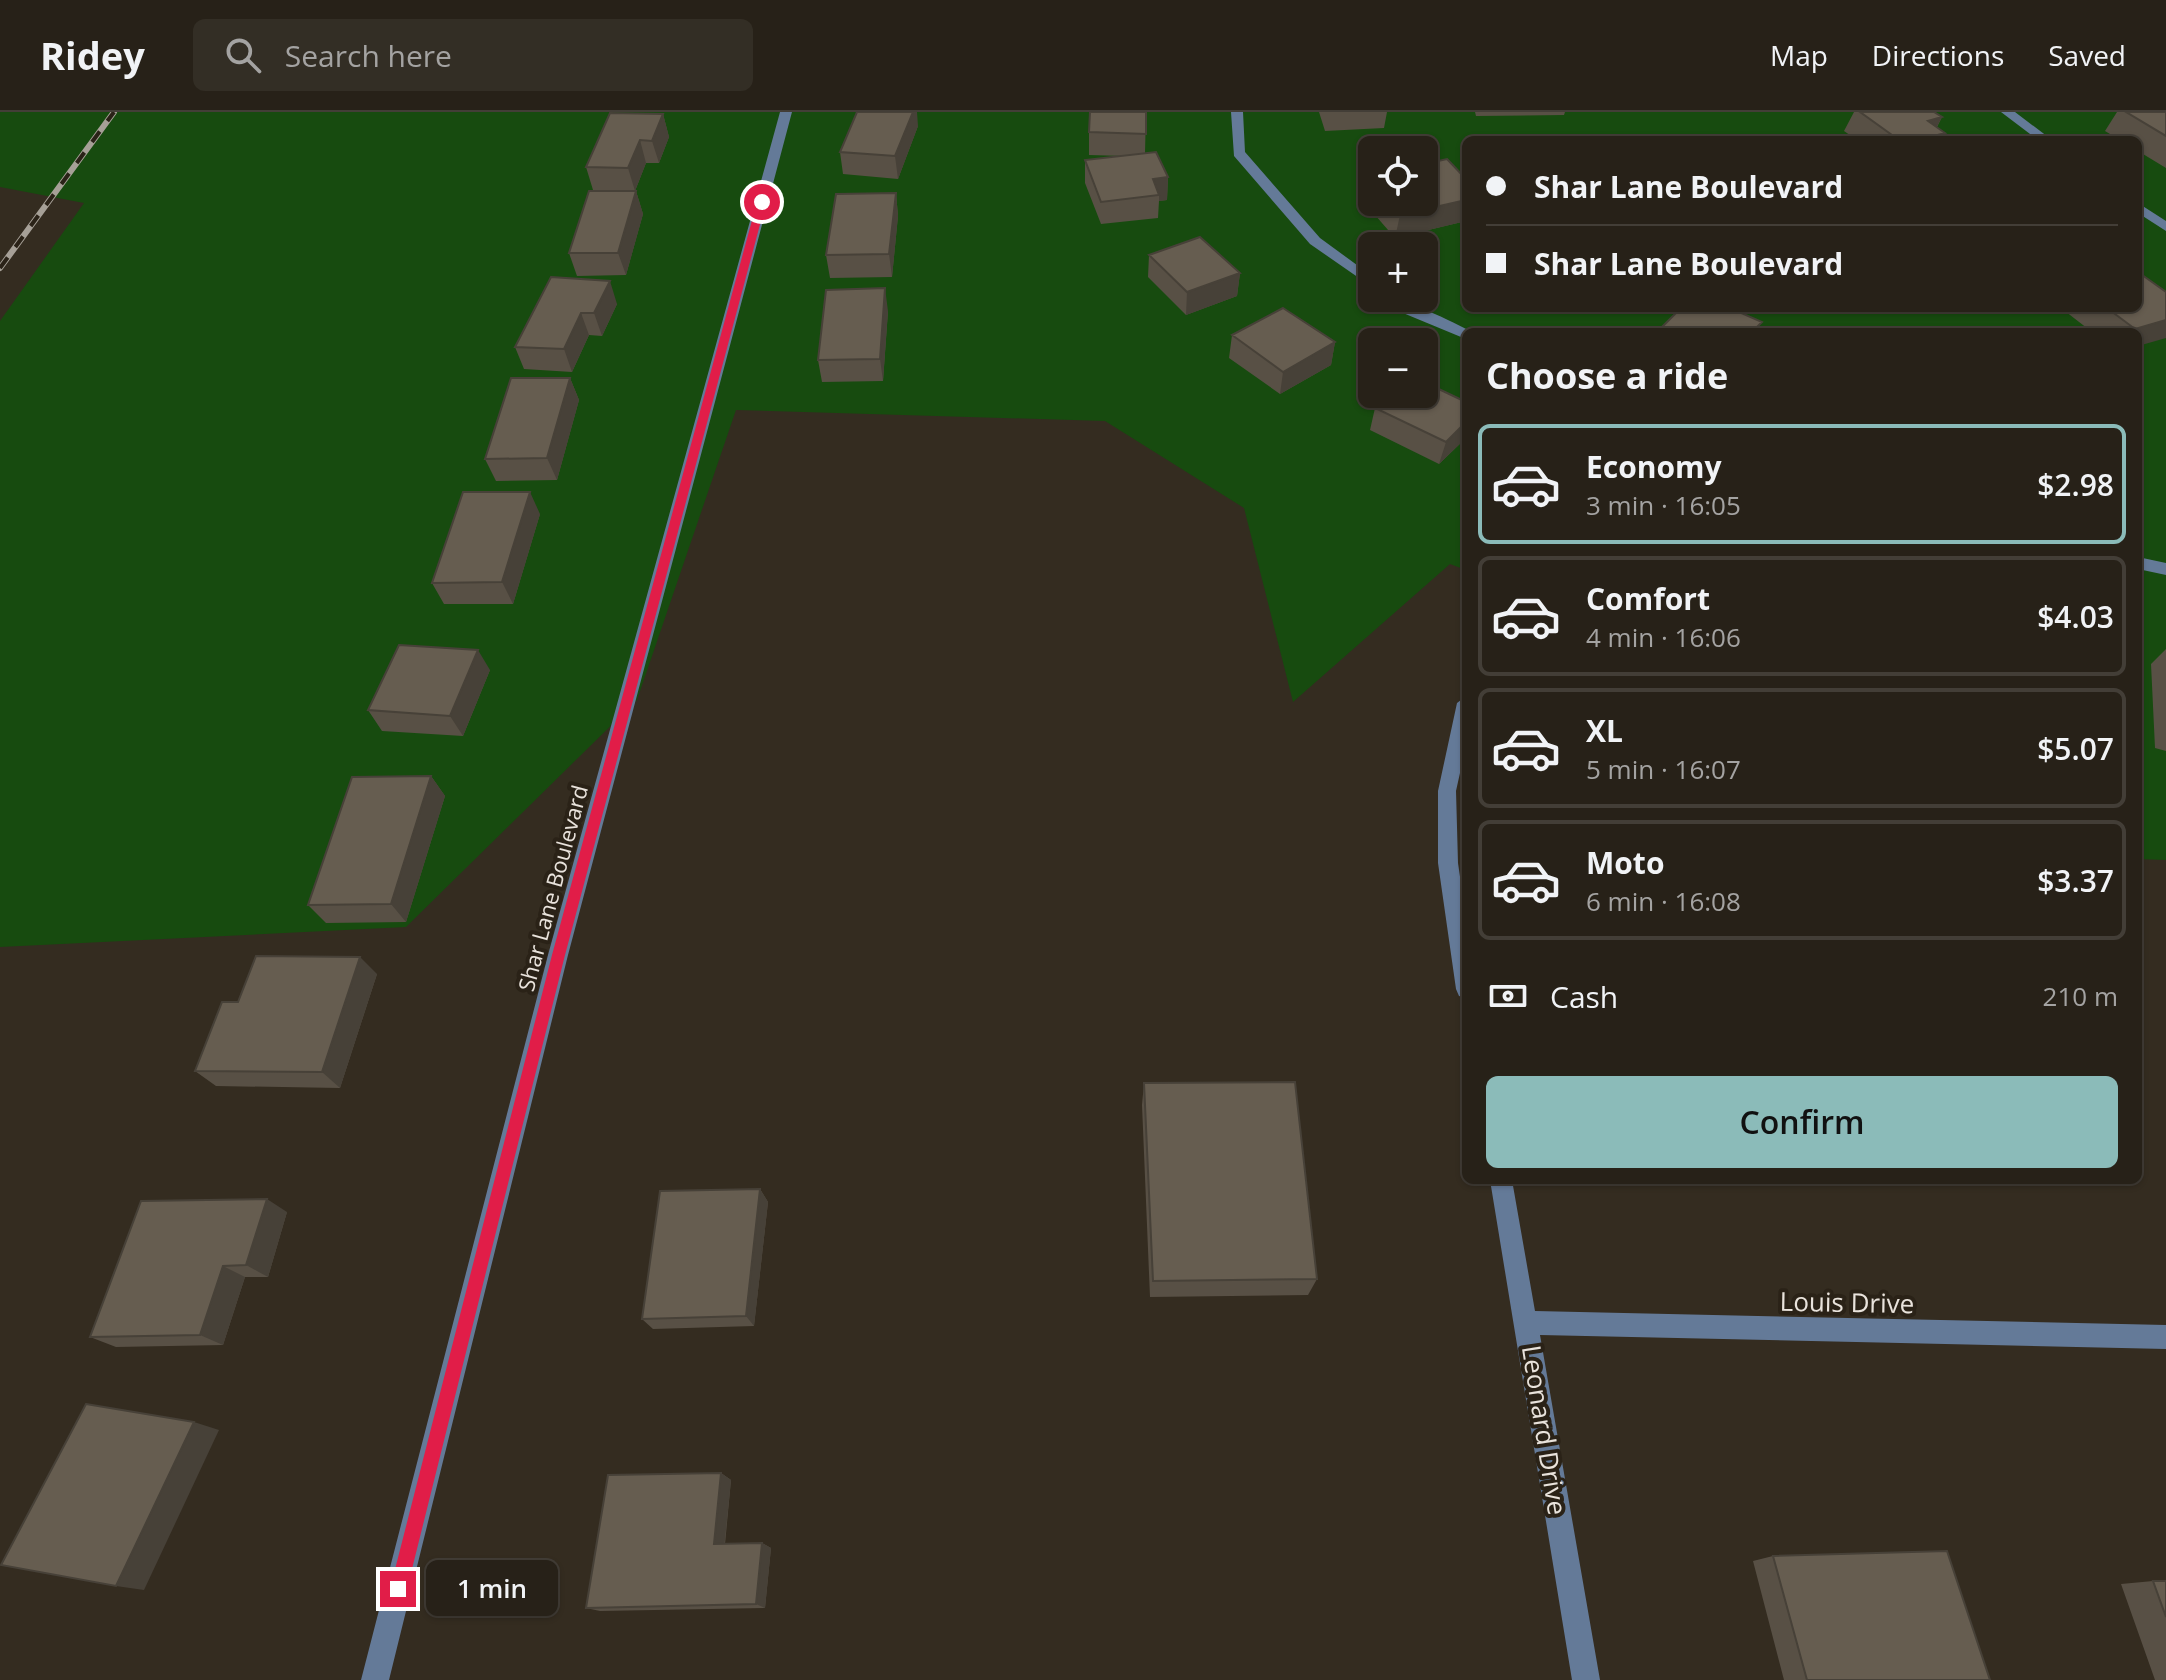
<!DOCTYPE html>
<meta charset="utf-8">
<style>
body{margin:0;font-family:"Open Sans",sans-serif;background:#332e25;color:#f1f3f6;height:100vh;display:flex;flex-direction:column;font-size:30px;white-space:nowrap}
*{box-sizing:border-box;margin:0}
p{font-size:26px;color:#a4a3a2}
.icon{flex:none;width:44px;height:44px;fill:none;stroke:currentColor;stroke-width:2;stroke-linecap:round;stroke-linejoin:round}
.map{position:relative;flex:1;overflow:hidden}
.sheet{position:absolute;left:1462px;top:216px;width:680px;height:856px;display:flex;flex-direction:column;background:#272118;border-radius:12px;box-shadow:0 2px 6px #0004,0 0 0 2px #433e37}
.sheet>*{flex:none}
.hud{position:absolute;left:1462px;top:24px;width:680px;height:176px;border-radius:12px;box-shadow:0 2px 6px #0004,0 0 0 2px #433e37;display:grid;align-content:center;height:176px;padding:0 24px;background:#272118}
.buttons{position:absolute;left:1358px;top:24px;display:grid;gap:16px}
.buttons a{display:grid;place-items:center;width:80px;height:80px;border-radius:12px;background:#272118;box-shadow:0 2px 6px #0004,0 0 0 2px #433e37;font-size:40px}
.end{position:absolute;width:36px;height:36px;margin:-18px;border:10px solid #e11d48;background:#fff;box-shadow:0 0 0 4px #fff}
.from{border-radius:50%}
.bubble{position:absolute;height:56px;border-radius:12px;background:#272118;box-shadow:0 2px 6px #0004,0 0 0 2px #433e37;font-size:26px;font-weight:600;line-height:56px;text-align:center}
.hud b{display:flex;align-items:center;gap:28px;height:76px;font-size:30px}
.hud b+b{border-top:2px solid #433e37}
.hud i{width:20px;height:20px;background:#f1f3f6}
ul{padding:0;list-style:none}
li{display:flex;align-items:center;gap:24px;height:120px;margin:0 16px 12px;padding:0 8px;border:4px solid #433e37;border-radius:12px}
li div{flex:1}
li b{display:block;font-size:30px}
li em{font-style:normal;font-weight:600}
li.current{border-color:#8bbbb9}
li>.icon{width:72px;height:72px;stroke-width:1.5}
h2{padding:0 24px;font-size:36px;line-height:96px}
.pay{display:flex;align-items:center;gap:20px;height:88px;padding:0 24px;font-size:30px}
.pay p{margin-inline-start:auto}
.primary-button{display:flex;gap:16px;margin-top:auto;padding:16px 24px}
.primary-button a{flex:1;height:92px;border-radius:12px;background:#8bbbb9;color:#111;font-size:32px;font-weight:600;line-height:92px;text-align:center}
header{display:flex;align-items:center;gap:48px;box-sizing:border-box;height:112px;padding:0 40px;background:#272118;border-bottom:2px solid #433e37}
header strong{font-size:38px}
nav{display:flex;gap:44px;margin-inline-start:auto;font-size:28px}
.search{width:560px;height:72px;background:#332e25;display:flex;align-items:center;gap:20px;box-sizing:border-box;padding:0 28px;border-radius:12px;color:#a4a3a2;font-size:30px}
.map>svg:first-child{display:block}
.green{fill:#174b0f;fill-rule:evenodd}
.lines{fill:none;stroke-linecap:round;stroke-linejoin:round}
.minor{fill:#647a98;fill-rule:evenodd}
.rail-casing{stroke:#a6a097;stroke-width:6}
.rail{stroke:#2a2217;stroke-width:4;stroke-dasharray:13;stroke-linecap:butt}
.wall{fill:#585045}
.shaded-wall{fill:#474138}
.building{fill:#665d50;stroke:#474138;stroke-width:2}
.route{fill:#e11d48}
.labels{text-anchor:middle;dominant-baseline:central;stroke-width:8;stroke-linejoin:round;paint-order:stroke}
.street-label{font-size:22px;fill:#e9e3dc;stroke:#2a2217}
.near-street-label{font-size:26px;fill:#e9e3dc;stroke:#2a2217}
</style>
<header>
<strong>Ridey</strong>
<div class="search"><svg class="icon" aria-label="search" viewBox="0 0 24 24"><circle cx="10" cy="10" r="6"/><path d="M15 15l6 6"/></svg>Search here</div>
<nav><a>Map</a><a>Directions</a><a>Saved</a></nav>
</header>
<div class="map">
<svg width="2166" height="1568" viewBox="0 0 2166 1568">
<rect width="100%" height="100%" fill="#342c20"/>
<path class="green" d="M0 0H2166V748L2138 747V220H1466V458L1450 452 1293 590 1244 396 1105 309 736 298 637 588 406 815 0 835V209L84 91 0 75ZM1466 28H2138V196H1466ZM1372 38H1424V90H1372ZM1372 134H1424V186H1372ZM1372 230H1424V282H1372Z"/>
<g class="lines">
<path class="minor" d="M780 0H792L568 843 389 1568H361L548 843Z
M1231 0H1243L1245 40 1320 126 1372 164V175L1310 132 1234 44Z
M2001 0H2015L2052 28H2038Z
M2138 91 2166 109V119L2138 101Z
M1385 186C1403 186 1454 210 1472 220H1466V227L1461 225 1403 201Z
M2138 445 2166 451V463L2138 457Z
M1466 584V634L1456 679 1458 751 1466 806V886L1459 884 1456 877 1438 751V679L1457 591Z
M1490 1068H1512L1535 1199 2166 1213V1237L1540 1223 1600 1568H1572Z"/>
<defs>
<path id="rail" d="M0 156 114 0"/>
</defs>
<use href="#rail" class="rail-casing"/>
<use href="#rail" class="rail"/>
</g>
<path class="wall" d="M1146 0 1145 41 1168 65 1167 88 1159 89 1158 106 1101 112 1085 71V48L1124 44 1089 43V20Z
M1319 0H1387L1384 16 1325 19Z
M1475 0H1565L1564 3 1476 4Z
M1854 0H1934L1942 5 1937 15 1941 28H1857L1844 19Z
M2117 0H2166V56L2138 39V28H2120L2105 19Z
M663 2 669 25 659 51H646L635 79 593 78 586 55Z
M918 14 898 67 843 62 840 40Z
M1372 64V90H1424L1466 67V109L1395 126 1362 88 1366 65Z
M636 79 643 102 626 163 577 164 569 141Z
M896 81 898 104 892 165 830 166 826 143Z
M1149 143 1240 161 1237 184 1186 203 1148 165Z
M551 165 617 192 602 224 589 223 572 260 524 257 515 235Z
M1570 196H1589L1583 202Z
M2061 196H2138V220H2092Z
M888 199 883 269 822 270 818 248Z
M1232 223 1335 230 1331 253 1280 282 1229 246Z
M570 266 579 288 557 368 496 369 485 347Z
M1466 290V326L1439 352 1370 318 1375 296Z
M540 402 513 492H444L432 471Z
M2166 537V639L2155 636 2151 552Z
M490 558 463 624 382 619 368 598Z
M431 664 445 684 406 810 326 811 308 793Z
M377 862 340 976 216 974 195 959 238 890Z
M1144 971 1317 1167 1308 1183 1150 1185 1142 993Z
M760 1077 768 1090 754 1214 653 1217 642 1207Z
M287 1100 268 1165H245L223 1233 116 1235 90 1225Z
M721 1361 731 1368 725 1432 762 1431 771 1436 765 1496 600 1499 586 1496Z
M1773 1444 1990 1568H1784L1753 1449Z
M2153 1469H2166V1568H2155L2121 1472Z"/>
<path class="shaded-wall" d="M913 0H917L918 14 898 67 895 44Z
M663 2 669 25 659 51 652 29Z
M1942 5 1932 24 1945 21 1941 28H1918L1928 9Z
M640 28 646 51 635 79 628 56Z
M1168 65 1167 88 1159 89V83L1153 67Z
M636 79 643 102 626 163 618 141Z
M896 81 898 104 892 165 889 142Z
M1466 88V109L1395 126 1400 103Z
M1240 161 1237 184 1186 203 1187 180Z
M610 169 617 192 602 224 594 201Z
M885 176 888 199 883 269 880 247Z
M581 201 589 223 572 260 564 237Z
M2166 208V226L2138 234V220H2133L2135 217Z
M1335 230 1331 253 1280 282 1283 260Z
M570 266 579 288 557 368 547 346Z
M1466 310V326L1439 352 1446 330Z
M530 380 540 402 513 492 502 470Z
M478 538 490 558 463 624 450 604Z
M431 664 445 684 406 810 391 792Z
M360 845 377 862 340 976 322 960Z
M760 1077 768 1090 754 1214 746 1204Z
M267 1087 287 1100 268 1165 246 1153Z
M223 1154 245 1165 223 1233 200 1223Z
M194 1310 219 1318 144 1478 116 1474Z
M721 1361 731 1368 724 1437 714 1432Z
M762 1431 771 1436 765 1496 756 1492Z"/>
<path class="building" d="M857 0H913L895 44 840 40Z
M1090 0H1146V22L1089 20Z
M1860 0H1934L1942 5 1928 9 1945 21 1919 28H1899Z
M2126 0H2166V24Z
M610 1 663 2 652 29 640 28 628 56 586 55Z
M1156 40 1168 65 1153 67 1159 83 1101 90 1085 48Z
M1447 47 1466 67V88L1400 103 1388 90H1424V52Z
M1372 64V72L1366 65Z
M589 79H636L618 141H569Z
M896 81 889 142 826 143 836 82Z
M1200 125 1240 161 1187 180 1149 143Z
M2138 160 2166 180V208L2135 217 2107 196H2138Z
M551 165 610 169 594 201H581L564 237 515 235Z
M885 176 880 247 818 248 826 178Z
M1283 196 1335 230 1283 260 1232 223Z
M1681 196H1730L1762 210 1752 220H1664L1659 218Z
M511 266H570L547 346 485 347Z
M1424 270 1466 290V310L1446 330 1375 296 1390 282H1424Z
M463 380H530L502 470 432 471Z
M399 533 478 538 450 604 368 598Z
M431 664 391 792 308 793 352 665Z
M256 844 360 845 322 960 195 959 222 890H238Z
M1295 970 1317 1167 1153 1169 1144 971Z
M760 1077 746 1204 642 1207 660 1079Z
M267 1087 246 1153 223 1154 200 1223 90 1225 141 1089Z
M86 1292 194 1310 116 1474 1 1453Z
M721 1361 714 1432 762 1431 756 1492 586 1496 608 1363Z
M1947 1439 1990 1568H1807L1773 1444Z
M2153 1469H2166V1505Z"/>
<path class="route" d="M762 88 766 90 565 843 407 1477 404 1484 398 1486 392 1484 390 1477 552 843 757 90Z"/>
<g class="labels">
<g class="street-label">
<text transform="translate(552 776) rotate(-75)">Shar Lane Boulevard</text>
</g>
<g class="near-street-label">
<text transform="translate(1847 1190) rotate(1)">Louis Drive</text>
<text transform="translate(1545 1318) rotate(81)">Leonard Drive</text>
</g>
</g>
</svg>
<div class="buttons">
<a><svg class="icon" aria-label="locate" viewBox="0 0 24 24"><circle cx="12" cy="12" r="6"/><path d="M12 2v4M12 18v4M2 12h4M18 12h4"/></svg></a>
<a>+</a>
<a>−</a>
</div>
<i class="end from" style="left:762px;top:90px"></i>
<i class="end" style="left:398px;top:1477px"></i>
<div class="bubble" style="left:426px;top:1448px;width:132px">1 min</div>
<div class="hud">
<b><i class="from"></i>Shar Lane Boulevard</b>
<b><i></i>Shar Lane Boulevard</b>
</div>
<section class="sheet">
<h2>Choose a ride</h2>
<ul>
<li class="current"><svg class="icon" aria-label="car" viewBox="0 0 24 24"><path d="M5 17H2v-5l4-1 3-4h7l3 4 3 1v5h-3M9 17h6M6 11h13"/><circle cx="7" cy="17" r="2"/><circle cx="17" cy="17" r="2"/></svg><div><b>Economy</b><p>3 min · 16:05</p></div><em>$2.98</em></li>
<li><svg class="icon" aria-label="car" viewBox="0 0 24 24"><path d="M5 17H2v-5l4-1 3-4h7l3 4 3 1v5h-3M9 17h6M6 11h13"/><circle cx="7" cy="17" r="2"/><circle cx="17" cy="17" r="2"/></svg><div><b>Comfort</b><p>4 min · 16:06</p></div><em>$4.03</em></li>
<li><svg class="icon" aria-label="car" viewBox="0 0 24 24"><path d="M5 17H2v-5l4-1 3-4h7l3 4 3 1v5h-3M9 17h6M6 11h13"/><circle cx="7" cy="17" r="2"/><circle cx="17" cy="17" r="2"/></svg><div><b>XL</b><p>5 min · 16:07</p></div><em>$5.07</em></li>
<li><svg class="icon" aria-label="car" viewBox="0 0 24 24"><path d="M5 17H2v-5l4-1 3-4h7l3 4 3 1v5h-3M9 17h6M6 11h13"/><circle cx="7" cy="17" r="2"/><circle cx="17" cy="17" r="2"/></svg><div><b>Moto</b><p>6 min · 16:08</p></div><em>$3.37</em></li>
</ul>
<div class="pay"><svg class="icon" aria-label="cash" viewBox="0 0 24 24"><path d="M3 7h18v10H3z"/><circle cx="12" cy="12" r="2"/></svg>Cash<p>210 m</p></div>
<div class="primary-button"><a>Confirm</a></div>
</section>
</div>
